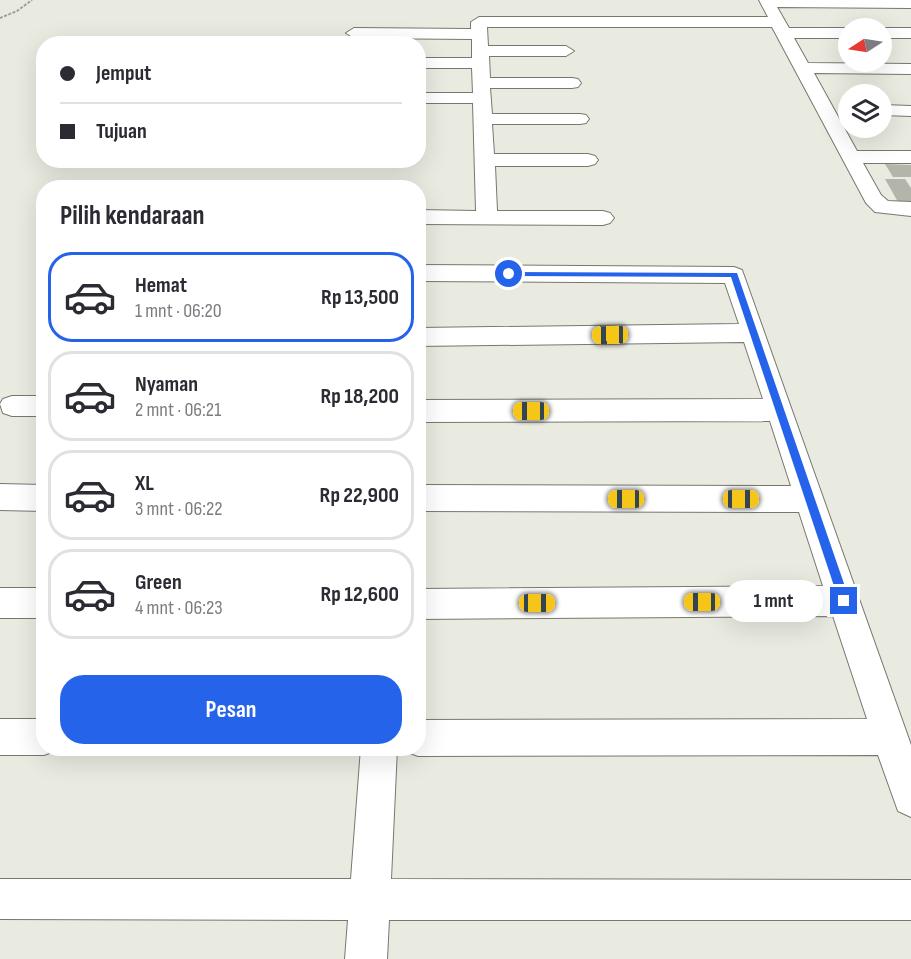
<!DOCTYPE html>
<html lang="id">
<meta charset="utf-8">
<style>
body{margin:0;font-family:"Sofia Sans Condensed",sans-serif;background:#f7f7f7;color:#2b2b33;height:100vh;display:flex;flex-direction:column;font-size:22px;white-space:nowrap}
*{box-sizing:border-box;margin:0}
p{font-size:20px;color:#7c7c81}
.icon{flex:none;width:33px;height:33px;fill:none;stroke:currentColor;stroke-width:2;stroke-linecap:round;stroke-linejoin:round}
.map{position:relative;flex:1;overflow:hidden}
.side{position:absolute;left:36px;top:180px;width:390px;height:576px;display:flex;flex-direction:column;background:#fff;border-radius:24px;box-shadow:0 6px 24px #0002}
.side>*{flex:none}
.banner{position:absolute;left:36px;top:36px;width:390px;height:132px;border-radius:24px;box-shadow:0 6px 24px #0002;display:grid;align-content:center;height:132px;padding:0 24px;background:#fff}
.needle{width:39px;rotate:258deg}
.tools{position:absolute;left:838px;top:18px;display:grid;gap:12px}
.tools a{display:grid;place-items:center;width:54px;height:54px;border-radius:50%;background:#fff;box-shadow:0 6px 24px #0002;font-size:30px}
.end{position:absolute;width:27px;height:27px;margin:-14px;border:8px solid #2563eb;background:#fff;box-shadow:0 0 0 3px #fff}
.from{border-radius:50%}
.bubble{position:absolute;height:42px;border-radius:21px;background:#fff;box-shadow:0 6px 24px #0002;font-size:20px;font-weight:700;line-height:42px;text-align:center}
.car{position:absolute;width:18px;height:36px;margin:-18px -9px;border-radius:8px;box-shadow:0 0 4px 2px #0007;background:linear-gradient(#f5c518 24%,#345 0 40%,#f5c518 0 76%,#345 0 86%,#f5c518 0)}
.banner b{display:flex;align-items:center;gap:21px;height:57px;font-size:22px}
.banner b+b{border-top:2px solid #e1e1e2}
.banner i{width:15px;height:15px;background:#2b2b33}
ul{padding:0;list-style:none}
li{display:flex;align-items:center;gap:18px;height:90px;margin:0 12px 9px;padding:0 12px;border:3px solid #e1e1e2;border-radius:24px}
li div{flex:1}
li b{display:block;font-size:22px}
li em{font-style:normal;font-weight:700}
li.on{border-color:#2563eb}
li>.icon{width:54px;height:54px;stroke-width:1.5}
h2{padding:0 24px;font-size:27px;line-height:72px}
.action{display:flex;gap:12px;margin-top:auto;padding:12px 24px}
.action a{flex:1;height:69px;border-radius:24px;background:#2563eb;color:#fff;font-size:24px;font-weight:700;line-height:69px;text-align:center}
.map>svg:first-child{display:block}
.building{fill:#b3b5ab}
.lines{fill:none;stroke-linecap:round;stroke-linejoin:round}
.minor-casing{stroke:#76786f;stroke-width:2}
.path{stroke:#9fa098;stroke-width:2;stroke-dasharray:3 1.5;stroke-linecap:butt}
.minor{fill:#fff;fill-rule:evenodd}
.route{fill:#2563eb}
</style>
<div class="map">
<svg width="911" height="959" viewBox="0 0 911 959">
<rect width="100%" height="100%" fill="#e9ebe1"/>
<path class="building" d="M885 164 911 165V177H893Z
M885 179H905L911 188V203L898 202Z"/>
<g class="lines">
<defs>
<path id="minor" d="M759 0H911V8L777 7 789 28H850L849 38H794L808 63 911 64V74L814 73 857 151H911V163H863L881 195 888 201 911 202V216L875 212 866 203 772 27H487L488 46H566L574 51 566 56H489L490 78H572L578 79 581 83 578 87 572 88H490L492 114H580L586 115 589 119 586 123 580 124H492L494 154H588L595 156 598 160 595 164 588 166H495L497 211H603L610 213 614 218 610 223 603 225 418 224V210L476 211 473 103H418V93H473L472 68H418V58H472V39L354 38 346 33 354 28 471 29V22L479 17H768Z
M881 28H911V38H882Z
M882 105 911 106V116L882 115Z
M418 265 734 267 742 270 911 745V817L898 811 878 755 418 756 405 751 404 748H418V720L867 719 833 616 418 619V589L823 586 799 512 418 511V485L791 486 770 421 418 422V400L763 399 744 342 418 346V328L739 324 725 283 418 281Z
M12 396H44V416H12L3 413 0 404 3 399Z
M0 484 44 485V511L0 510Z
M0 588H44V618H0Z
M0 719H44V748L57 750 44 755H0Z
M361 748H397L391 879 911 880V920H389L387 959H345L348 920 0 919V879H351Z"/>
</defs>
<use href="#minor" class="minor-casing"/>
<path class="path" d="M0 18 17 11 32 0"/>
<use href="#minor" class="minor"/>
</g>
<path class="route" d="M506 272 737 273 850 601 848 605H840L839 601 731 277 509 276 505 274Z"/>
</svg>
<div class="tools">
<a><svg class="needle" viewBox="-14 -14 28 28"><path d="M0-13l5 13h-10z" fill="#e53935"/><path d="M0 13l5-13h-10z" fill="#7c7c81"/></svg></a>
<a><svg class="icon" aria-label="layers" viewBox="0 0 24 24"><path d="M12 4l9 5-9 5-9-5zM3 14l9 5 9-5"/></svg></a>
</div>
<i class="end from" style="left:509px;top:274px"></i>
<i class="end" style="left:844px;top:601px"></i>
<div class="bubble" style="left:724px;top:580px;width:99px">1 mnt</div>
<i class="car" style="left:610px;top:335px;rotate:269deg"></i>
<i class="car" style="left:531px;top:411px;rotate:270deg"></i>
<i class="car" style="left:626px;top:499px;rotate:270deg"></i>
<i class="car" style="left:741px;top:499px;rotate:90deg"></i>
<i class="car" style="left:702px;top:602px;rotate:270deg"></i>
<i class="car" style="left:537px;top:603px;rotate:90deg"></i>
<div class="banner">
<b><i class="from"></i>Jemput</b>
<b><i></i>Tujuan</b>
</div>
<section class="side">
<h2>Pilih kendaraan</h2>
<ul>
<li class="on"><svg class="icon" aria-label="car" viewBox="0 0 24 24"><path d="M5 17H2v-5l4-1 3-4h7l3 4 3 1v5h-3M9 17h6M6 11h13"/><circle cx="7" cy="17" r="2"/><circle cx="17" cy="17" r="2"/></svg><div><b>Hemat</b><p>1 mnt · 06:20</p></div><em>Rp 13,500</em></li>
<li><svg class="icon" aria-label="car" viewBox="0 0 24 24"><path d="M5 17H2v-5l4-1 3-4h7l3 4 3 1v5h-3M9 17h6M6 11h13"/><circle cx="7" cy="17" r="2"/><circle cx="17" cy="17" r="2"/></svg><div><b>Nyaman</b><p>2 mnt · 06:21</p></div><em>Rp 18,200</em></li>
<li><svg class="icon" aria-label="car" viewBox="0 0 24 24"><path d="M5 17H2v-5l4-1 3-4h7l3 4 3 1v5h-3M9 17h6M6 11h13"/><circle cx="7" cy="17" r="2"/><circle cx="17" cy="17" r="2"/></svg><div><b>XL</b><p>3 mnt · 06:22</p></div><em>Rp 22,900</em></li>
<li><svg class="icon" aria-label="car" viewBox="0 0 24 24"><path d="M5 17H2v-5l4-1 3-4h7l3 4 3 1v5h-3M9 17h6M6 11h13"/><circle cx="7" cy="17" r="2"/><circle cx="17" cy="17" r="2"/></svg><div><b>Green</b><p>4 mnt · 06:23</p></div><em>Rp 12,600</em></li>
</ul>
<div class="action"><a>Pesan</a></div>
</section>
</div>
